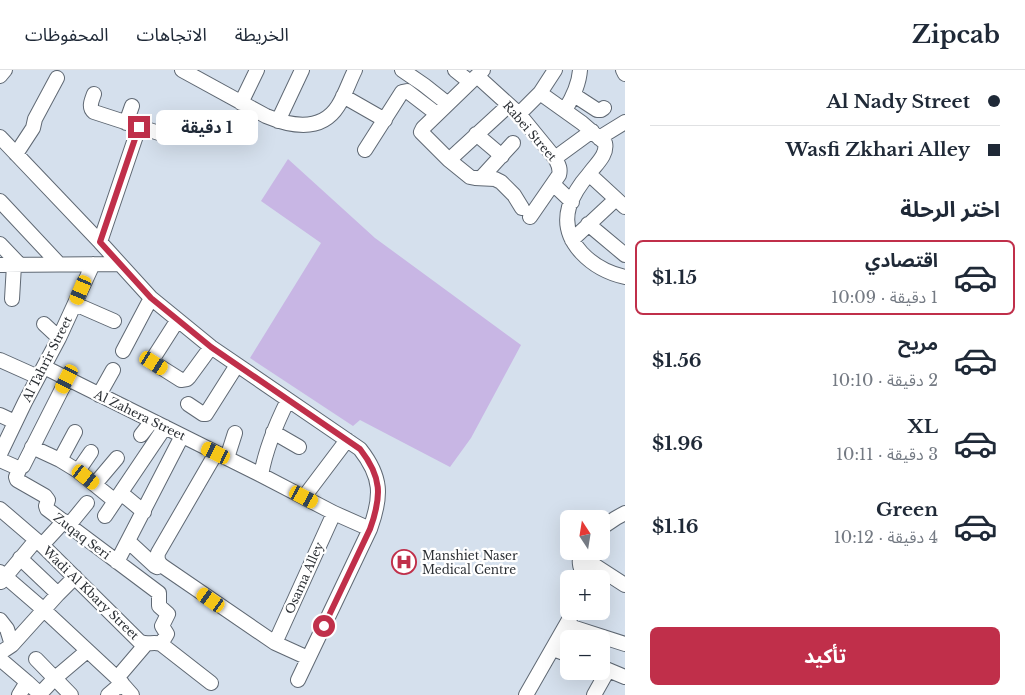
<!DOCTYPE html>
<html lang="ar">
<meta charset="utf-8">
<style>
body{margin:0;font-family:"Libre Baskerville","Noto Sans Arabic",serif;background:#f2f2f3;color:#1f2937;direction:rtl;height:100vh;display:flex;flex-direction:column;font-size:19px;white-space:nowrap}
*{box-sizing:border-box;margin:0}
p{font-size:16px;color:#747a83}
.icon{flex:none;width:28px;height:28px;fill:none;stroke:currentColor;stroke-width:2;stroke-linecap:round;stroke-linejoin:round}
.map{position:relative;flex:1;overflow:hidden;direction:ltr}
.side{display:flex;flex-direction:column;background:#fff;width:400px}
.side>*{flex:none}
.guide{display:grid;align-content:center;height:110px;padding:0 25px;background:#fff}
.needle{width:32px;rotate:348deg}
.buttons{position:absolute;left:560px;top:440px;display:grid;gap:10px}
.buttons a{display:grid;place-items:center;width:50px;height:50px;border-radius:8px;background:#fff;box-shadow:0 5px 20px #0002;font-size:25px}
.end{position:absolute;width:22px;height:22px;margin:-11px;border:6px solid #c02f4a;background:#fff;box-shadow:0 0 0 2px #fff}
.from{border-radius:50%}
.bubble{position:absolute;height:35px;border-radius:8px;background:#fff;box-shadow:0 5px 20px #0002;font-size:16px;font-weight:700;line-height:35px;text-align:center;direction:rtl}
.car{position:absolute;width:15px;height:30px;margin:-15px -8px;border-radius:6px;box-shadow:0 0 4px 1px #0007;background:linear-gradient(#f5c518 24%,#345 0 40%,#f5c518 0 76%,#345 0 86%,#f5c518 0)}
.guide b{display:flex;align-items:center;gap:18px;height:48px;font-size:19px}
.guide b+b{border-top:1px solid #e0e1e3}
.guide i{width:12px;height:12px;background:#1f2937}
ul{padding:0;list-style:none}
li{display:flex;align-items:center;gap:15px;height:75px;margin:0 10px 8px;padding:0 15px;border:2px solid transparent;border-radius:8px}
li div{flex:1}
li b{display:block;font-size:19px}
li em{font-style:normal;font-weight:700}
li.active{border-color:#c02f4a}
li>.icon{width:45px;height:45px;stroke-width:1.5}
h2{padding:0 25px;font-size:22px;line-height:60px}
.button{display:flex;gap:10px;margin-top:auto;padding:10px 25px}
.button a{flex:1;height:58px;border-radius:8px;background:#c02f4a;color:#fff;font-size:20px;font-weight:700;line-height:58px;text-align:center}
header{display:flex;align-items:center;gap:30px;box-sizing:border-box;height:70px;padding:0 25px;background:#fff;border-bottom:1px solid #e0e1e3}
header strong{font-size:24px}
nav{display:flex;gap:28px;margin-inline-start:auto;font-size:18px}
main{display:flex;flex:1;min-height:0}
.map>svg:first-child{display:block}
.green{fill:#c8b6e4}
.lines{fill:none;stroke-linecap:round;stroke-linejoin:round}
.minor-casing{stroke:#5f6873;stroke-width:16}
.minor{stroke:#fff;stroke-width:14}
.route{stroke:#c02f4a;stroke-width:6}
.labels{text-anchor:middle;dominant-baseline:central;stroke-width:4.5;stroke-linejoin:round;paint-order:stroke}
.street-label{font-size:12px;fill:#2c3035;stroke:#fff}
.poi-label{font-size:12px;fill:#2c3035;stroke:#fff;text-anchor:start}
</style>
<header>
<strong>Zipcab</strong>
<nav><a>الخريطة</a><a>الاتجاهات</a><a>المحفوظات</a></nav>
</header>
<main>
<section class="side">
<div class="guide">
<b><i class="from"></i>Al Nady Street</b>
<b><i></i>Wasfi Zkhari Alley</b>
</div>
<h2>اختر الرحلة</h2>
<ul>
<li class="active"><svg class="icon" aria-label="car" viewBox="0 0 24 24"><path d="M5 17H2v-5l4-1 3-4h7l3 4 3 1v5h-3M9 17h6M6 11h13"/><circle cx="7" cy="17" r="2"/><circle cx="17" cy="17" r="2"/></svg><div><b>اقتصادي</b><p>1 دقيقة · 10:09</p></div><em>$1.15</em></li>
<li><svg class="icon" aria-label="car" viewBox="0 0 24 24"><path d="M5 17H2v-5l4-1 3-4h7l3 4 3 1v5h-3M9 17h6M6 11h13"/><circle cx="7" cy="17" r="2"/><circle cx="17" cy="17" r="2"/></svg><div><b>مريح</b><p>2 دقيقة · 10:10</p></div><em>$1.56</em></li>
<li><svg class="icon" aria-label="car" viewBox="0 0 24 24"><path d="M5 17H2v-5l4-1 3-4h7l3 4 3 1v5h-3M9 17h6M6 11h13"/><circle cx="7" cy="17" r="2"/><circle cx="17" cy="17" r="2"/></svg><div><b>XL</b><p>3 دقيقة · 10:11</p></div><em>$1.96</em></li>
<li><svg class="icon" aria-label="car" viewBox="0 0 24 24"><path d="M5 17H2v-5l4-1 3-4h7l3 4 3 1v5h-3M9 17h6M6 11h13"/><circle cx="7" cy="17" r="2"/><circle cx="17" cy="17" r="2"/></svg><div><b>Green</b><p>4 دقيقة · 10:12</p></div><em>$1.16</em></li>
</ul>
<div class="button"><a>تأكيد</a></div>
</section>
<div class="map">
<svg width="625" height="625" viewBox="0 0 625 625">
<rect width="100%" height="100%" fill="#d5e0ed"/>
<path class="green" d="M288 89 375 168 521 275 471 368 450 397 360 350 353 356 250 288 321 173 261 131Z"/>
<g class="lines">
<defs>
<path id="minor" d="M182 0 266 46C290 56 321 63 338 36 345 25 349 12 355 0
M402 0 424 15 448 34
M455 0 470 12
M483 0 423 58 421 62 449 90 470 107 475 108 495 109 501 112 514 125 522 138
M623 0 625 4
M0 6 5 0
M477 6 519 44 555 88C558 94 561 98 559 105L530 147
M540 23 582 53 605 73C608 85 595 95 589 104L625 137
M94 24C92 30 88 37 94 42L168 66
M574 25 597 40H601L604 38
M343 26 385 50
M241 33 257 0
M565 40C573 27 579 15 580 0
M519 44 540 23 555 0
M278 51 302 0
M126 53 132 36
M476 64 502 86
M0 67 100 172 151 228 211 277 360 379C382 407 382 426 370 459L298 610
M599 68 625 52
M365 80 402 22 407 21 437 44
M16 84 33 58 35 49 57 8
M555 88 592 61
M449 90 509 35
M589 104C581 113 573 125 569 137 559 173 594 200 625 207
M481 108 513 73
M553 114 572 132
M0 131 59 194
M588 154 625 185
M572 170 616 129
M100 172 139 57
M0 174 20 195
M0 195 119 194
M12 229 14 195
M75 234 114 251
M177 251 154 287 153 289 154 293 181 310 187 309 189 307 211 277
M44 254 59 268
M123 281 151 228
M0 290 38 307
M44 297 261 405 334 443 370 459
M99 325 113 300
M188 334 203 344H206L237 295
M0 345 15 352
M273 362 299 377
M141 365 152 351
M32 377 60 390 78 401 115 431
M216 383 158 483C157 489 158 493 164 497L275 573 308 588
M0 384 25 332 59 268 93 194
M227 388 235 363
M0 390 18 398H20L23 396 67 309
M60 390 75 362
M20 398 16 407 17 410 45 426 48 430 46 436 47 439 159 523V536L168 544 162 556 167 564 161 574
M78 401 91 382
M261 405C266 378 276 354 288 330
M95 414 117 388
M121 423 144 442
M304 427 347 370
M0 439 42 475 139 571C146 576 153 571 161 574L211 613
M105 446 165 357
M69 455 87 433
M601 458 616 448 625 443
M129 472 155 496 157 497 160 494
M42 475 64 451
M582 482C577 492 581 500 586 509
M580 486 625 515
M20 488 58 524
M117 492 182 366
M0 502 44 540 117 608 132 625
M1 512 36 470
M0 550 7 559 12 575
M566 555 625 574
M275 573 334 443
M553 579 569 585
M0 583 12 575 58 524 75 507
M0 589 27 612 41 625
M36 589 71 625
M601 597 625 607
M117 608 146 574
M19 625 27 612
M39 625 54 609 87 581
M108 625 122 613
M526 625 574 541
M594 625 608 600"/>
</defs>
<use href="#minor" class="minor-casing"/>
<use href="#minor" class="minor"/>
</g>
<g class="lines">
<path class="route" d="M139 57 100 172 151 228 178 250 211 277 360 379C382 407 382 426 370 459L324 556"/>
</g>
<defs>
<symbol id="hospital-ring" viewBox="-11 -11 22 22"><circle r="9.5" fill="#fff" stroke="#c02f4a" stroke-width="1.5"/><path d="M-5-5h3v3.5h4V-5h3V5h-3V1.5h-4V5h-3Z" fill="#c02f4a"/></symbol>
</defs>
<g fill-rule="evenodd">
<use href="#hospital-ring" x="390" y="478" width="28" height="28"/>
</g>
<g class="labels">
<g class="street-label">
<text transform="translate(530 61) rotate(49)">Rabei Street</text>
<text transform="translate(47 289) rotate(-63)">Al Tahrir Street</text>
<text transform="translate(140 345) rotate(26)">Al Zahera Street</text>
<text transform="translate(82 466) rotate(37)">Zuqaq Seri</text>
<text transform="translate(304 508) rotate(-66)">Osama Alley</text>
<text transform="translate(91 523) rotate(44)">Wadi Al Kbary Street</text>
</g>
<g class="poi-label">
<text x="422" y="485">Manshiet Naser<tspan x="422" dy="14">Medical Centre</tspan></text>
</g>
</g>
</svg>
<div class="buttons">
<a><svg class="needle" viewBox="-14 -14 28 28"><path d="M0-13l5 13h-10z" fill="#e53935"/><path d="M0 13l5-13h-10z" fill="#747a83"/></svg></a>
<a>+</a>
<a>−</a>
</div>
<i class="end from" style="left:324px;top:556px"></i>
<i class="end" style="left:139px;top:57px"></i>
<div class="bubble" style="left:156px;top:40px;width:102px">1 دقيقة</div>
<i class="car" style="left:81px;top:220px;rotate:203deg"></i>
<i class="car" style="left:154px;top:293px;rotate:122deg"></i>
<i class="car" style="left:67px;top:309px;rotate:207deg"></i>
<i class="car" style="left:216px;top:383px;rotate:296deg"></i>
<i class="car" style="left:86px;top:407px;rotate:128deg"></i>
<i class="car" style="left:304px;top:427px;rotate:118deg"></i>
<i class="car" style="left:211px;top:530px;rotate:305deg"></i>
</div>
</main>
